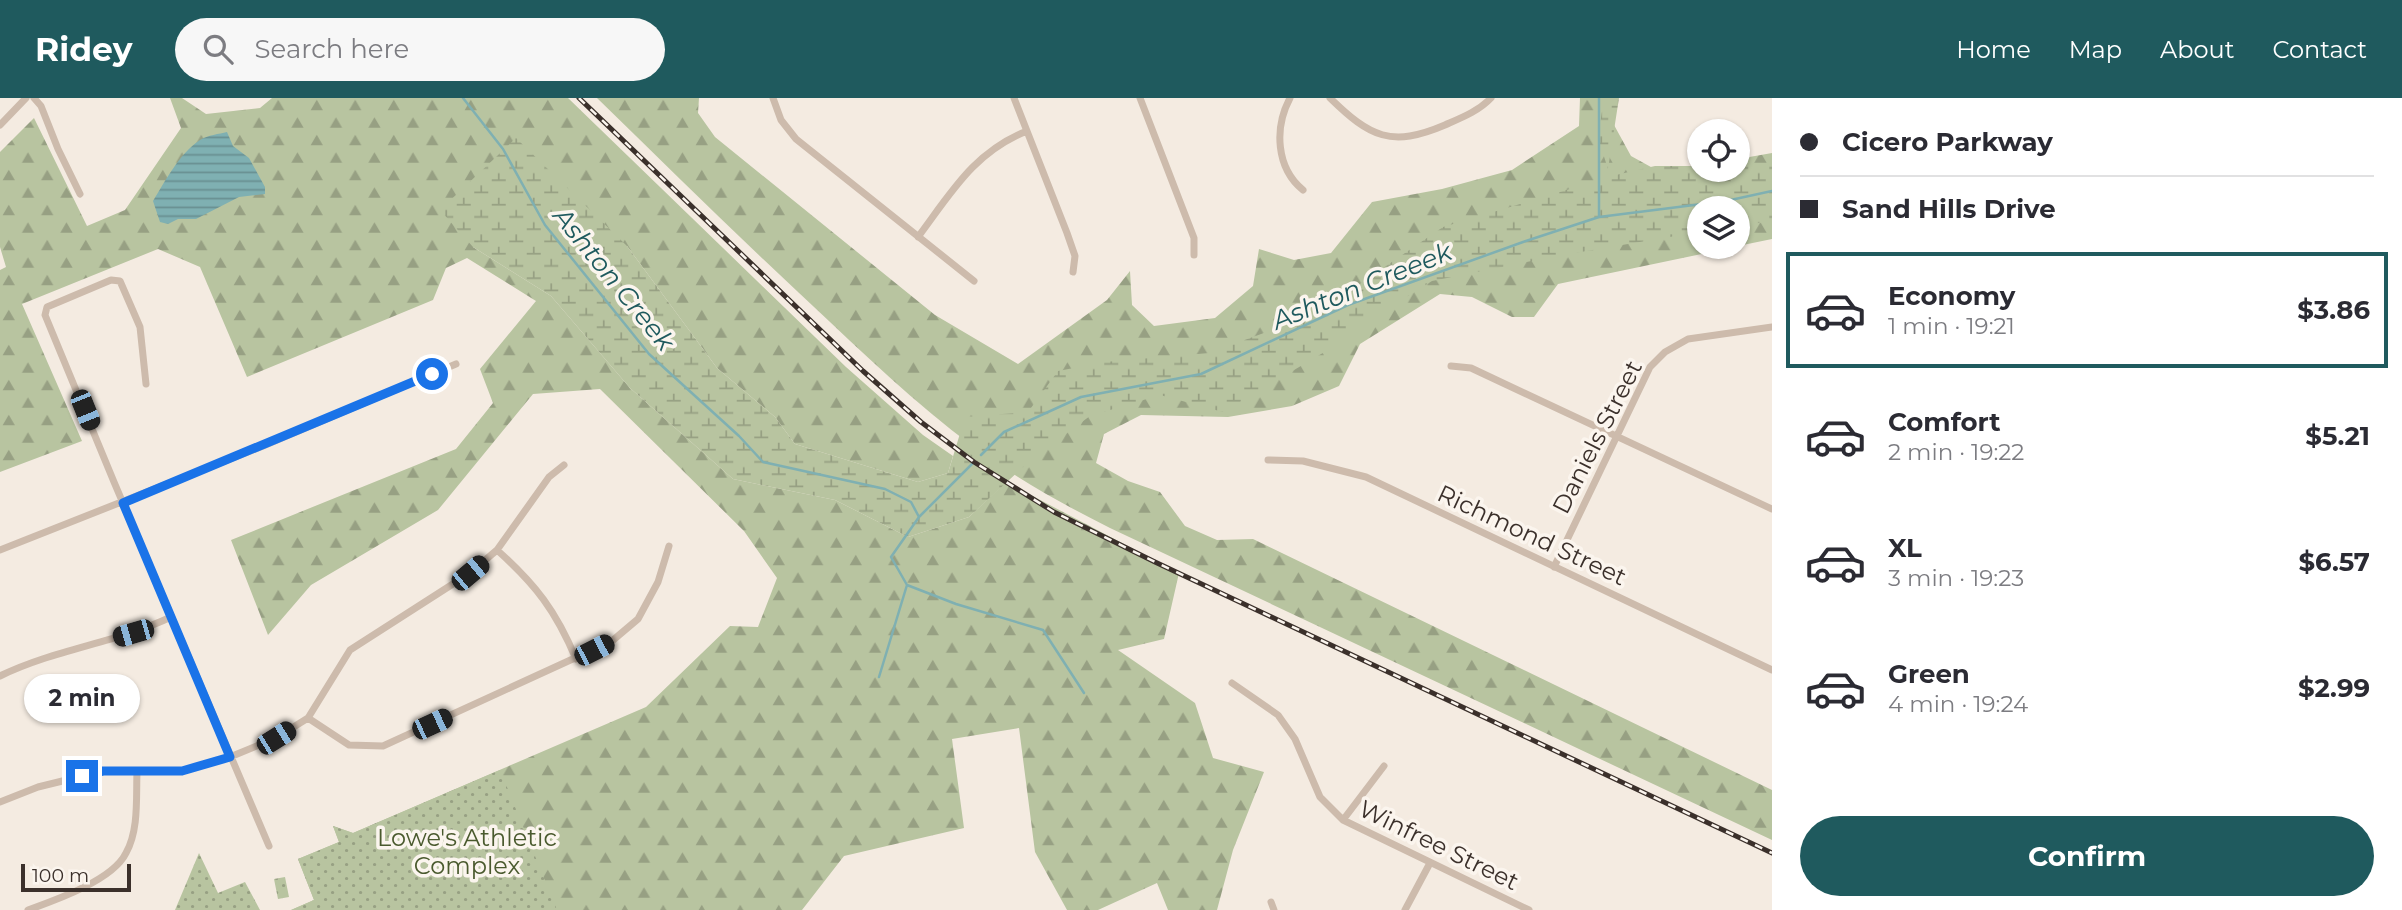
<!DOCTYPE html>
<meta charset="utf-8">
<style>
body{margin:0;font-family:Montserrat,sans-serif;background:#f7f7f7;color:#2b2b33;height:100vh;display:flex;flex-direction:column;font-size:26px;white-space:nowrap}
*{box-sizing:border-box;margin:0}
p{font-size:23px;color:#7c7c81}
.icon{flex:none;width:38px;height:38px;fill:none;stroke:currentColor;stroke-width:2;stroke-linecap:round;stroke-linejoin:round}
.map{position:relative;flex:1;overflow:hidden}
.details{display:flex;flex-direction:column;background:#fff;width:630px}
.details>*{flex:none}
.guide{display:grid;align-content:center;height:154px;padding:0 28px;background:#fff}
.tools{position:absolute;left:1687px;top:21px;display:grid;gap:14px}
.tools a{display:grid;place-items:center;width:63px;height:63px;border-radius:50%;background:#fff;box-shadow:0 2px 5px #0004;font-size:35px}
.scale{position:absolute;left:21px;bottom:18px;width:110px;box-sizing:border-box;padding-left:7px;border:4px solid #3b302b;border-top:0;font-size:19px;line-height:24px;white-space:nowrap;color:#3b302b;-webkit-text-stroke:5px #fbf5ee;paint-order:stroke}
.end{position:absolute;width:32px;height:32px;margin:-16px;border:9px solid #1a73e8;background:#fff;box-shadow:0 0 0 4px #fff}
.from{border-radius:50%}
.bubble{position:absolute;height:49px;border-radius:24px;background:#fff;box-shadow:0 2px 5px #0004;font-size:23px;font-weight:700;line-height:49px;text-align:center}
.car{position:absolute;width:21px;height:42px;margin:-21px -10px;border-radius:9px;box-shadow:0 0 5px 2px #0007;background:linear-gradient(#222 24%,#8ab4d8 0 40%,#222 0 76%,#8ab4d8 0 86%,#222 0)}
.guide b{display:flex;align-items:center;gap:24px;height:66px;font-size:26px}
.guide b+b{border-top:2px solid #e1e1e2}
.guide i{width:18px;height:18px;background:#2b2b33}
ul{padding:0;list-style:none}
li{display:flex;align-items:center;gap:21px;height:116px;margin:0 14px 10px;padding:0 14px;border:4px solid transparent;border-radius:0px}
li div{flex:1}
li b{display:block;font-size:26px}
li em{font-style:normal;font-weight:700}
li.on{border-color:#1f5a5e}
li>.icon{width:63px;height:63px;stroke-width:1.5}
.action{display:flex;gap:14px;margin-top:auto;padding:14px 28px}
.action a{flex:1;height:80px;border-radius:42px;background:#1f5a5e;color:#fff;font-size:28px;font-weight:700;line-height:80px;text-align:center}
header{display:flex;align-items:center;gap:42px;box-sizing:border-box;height:98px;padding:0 35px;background:#1f5a5e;color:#fff}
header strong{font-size:33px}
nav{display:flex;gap:38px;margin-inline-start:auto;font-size:24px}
.search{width:490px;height:63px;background:#f7f7f7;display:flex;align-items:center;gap:18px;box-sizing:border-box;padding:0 24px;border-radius:38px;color:#7c7c81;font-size:26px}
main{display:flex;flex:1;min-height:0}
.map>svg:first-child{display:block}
.forest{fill:url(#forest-firs)}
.wetland{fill:url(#wetland-marsh)}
.park{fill:url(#park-dots)}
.water{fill:url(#water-rules)}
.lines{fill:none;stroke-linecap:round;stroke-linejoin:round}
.stream{stroke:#7fb0b2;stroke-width:2.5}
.minor{stroke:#cdbbac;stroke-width:7}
.rail-casing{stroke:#3b302b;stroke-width:5}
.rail{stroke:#fbf5ee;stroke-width:2.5;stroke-dasharray:8;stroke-linecap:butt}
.route{stroke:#1a73e8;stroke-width:9}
.labels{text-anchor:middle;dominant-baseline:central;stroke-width:7;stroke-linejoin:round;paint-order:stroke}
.street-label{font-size:24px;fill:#3b302b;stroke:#fbf5ee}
.park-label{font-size:24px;fill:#4a5a2e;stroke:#fbf5ee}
.water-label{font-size:26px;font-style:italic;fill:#1f5a5e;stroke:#fbf5ee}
</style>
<header>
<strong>Ridey</strong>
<div class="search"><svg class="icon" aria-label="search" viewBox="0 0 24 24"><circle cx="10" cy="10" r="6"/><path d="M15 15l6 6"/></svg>Search here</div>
<nav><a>Home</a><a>Map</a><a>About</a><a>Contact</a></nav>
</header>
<main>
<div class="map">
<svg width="1772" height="812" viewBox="0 0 1772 812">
<defs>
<pattern id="forest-firs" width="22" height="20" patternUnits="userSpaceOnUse" patternTransform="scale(1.75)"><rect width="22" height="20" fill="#b8c4a0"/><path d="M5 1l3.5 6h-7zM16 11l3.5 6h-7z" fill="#97a083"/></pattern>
<pattern id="wetland-marsh" width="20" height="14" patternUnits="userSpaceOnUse" patternTransform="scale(1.75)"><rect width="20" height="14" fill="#b8c4a0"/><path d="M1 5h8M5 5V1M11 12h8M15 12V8" fill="none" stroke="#97a083"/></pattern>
<pattern id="park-dots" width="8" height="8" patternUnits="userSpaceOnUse" patternTransform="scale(1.75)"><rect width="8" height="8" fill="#b8c4a0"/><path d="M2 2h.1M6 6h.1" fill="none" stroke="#97a083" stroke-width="1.8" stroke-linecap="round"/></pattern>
<pattern id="water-rules" width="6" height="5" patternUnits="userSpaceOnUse" patternTransform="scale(1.75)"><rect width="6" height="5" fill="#7fb0b2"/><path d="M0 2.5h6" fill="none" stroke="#699091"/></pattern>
</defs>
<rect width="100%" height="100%" fill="#f4ebe1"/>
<path class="forest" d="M170 0H182L206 16 260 10 272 0H568L846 269 923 337 953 358 948 375 918 384 795 346 775 319 717 270 627 148 473 149 551 198 630 290 733 381 835 402 908 439 969 419 1006 384 1179 475 1164 541 1118 552 1195 605 1213 660 1264 674 1233 752 1217 812H1168L1157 785 1098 812H1067L1035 754 1019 630 952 641 964 730 844 758 802 812H291L314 802 298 761 339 744 333 728 353 735 646 609 730 528 758 529 777 480 744 433 600 291 533 296 438 412 311 487 268 537 231 442 456 351 493 305 480 271 536 203 467 160 446 170 433 202 247 279 200 169 158 151 22 206 82 343 0 374V172L6 169 0 149V54L34 20 87 128 125 112 181 30Z
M597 0H699L698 15 715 39 935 217 1018 266 1107 202 1130 173 1132 207 1154 228 1215 220 1253 188 1259 151 1294 162 1331 155 1372 104 1442 91 1512 72 1579 28 1580 0H1611L1608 16 1631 58 1660 74 1699 68V72H1738V61L1772 55V141L1738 148V110H1699V149H1735L1558 186 1534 219H1512L1472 199 1440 196 1360 246 1339 288 1292 308 1228 319 1141 317 1104 336 1096 365 1128 383 1160 394 1185 428 1217 442 1253 441 1772 692V742L1110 430C1070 410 1032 389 995 364 935 323 882 273 830 224 751 151 674 75 597 0Z"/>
<path class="wetland" d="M1604 0H1619L1608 71 1598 40Z
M516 40 627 148 717 270 775 319 795 346 918 384 948 375 965 319 1028 314 1058 273 1105 264 1209 255 1316 216 1443 129 1620 76 1655 68H1699V72H1738V68L1772 65V123L1738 128V110H1699V134L1557 158 1432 183 1376 218 1338 246 1223 314 1160 297 1090 318 1033 360 969 419 908 439 835 402 733 381 630 290 551 198 473 149 440 112Z"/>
<path class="park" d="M500 672 557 812H291L314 802 298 761 339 744 333 728 353 735Z
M199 755 218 795 245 784 260 812H175Z
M285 779 289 799 278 801 274 781Z"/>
<path class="water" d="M227 34 233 48 249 60 265 89V96L239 99 196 121H178L168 126 160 124 153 103C166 82 179 56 200 42 208 37 219 36 227 34Z"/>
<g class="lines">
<path class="stream" d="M463 0 503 51 545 127 649 256 739 338 763 364 885 391 911 404 919 419
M1599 0V119
M981 357 1004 334 1081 299 1201 276 1348 207 1523 144 1599 119 1726 103 1772 93
M907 487 956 506 1043 532 1084 595
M879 579 907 487 891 459 919 419 974 364"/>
<path class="minor" d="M34 0 41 8 58 51 80 96
M773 0 781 22 796 41 974 183
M1014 0 1067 135 1075 158 1073 174
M1140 0 1194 140V157
M1290 0C1274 30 1276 70 1303 92
M1330 0C1370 39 1391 50 1445 27 1461 20 1479 13 1491 0
M0 27 26 0
M918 139C951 95 974 54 1027 33
M1451 268 1471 270 1772 411
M146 286 140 229 120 183 111 182 47 209 45 217 114 384 269 748
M1268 362 1303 363 1366 379 1772 572
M0 452 263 348 456 266
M497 452C536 487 556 513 576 561
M1554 469 1650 269 1665 254 1688 241 1772 229
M0 578C55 551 116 545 171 519
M1232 585 1278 617 1295 641 1320 699 1343 722 1529 812
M308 620 349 647 383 648 612 543 638 521 658 484 669 448
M0 704 38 689 103 673H182L230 659 276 640 308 620 350 552 470 475 497 452 549 379 564 367
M1343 722 1384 668
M1271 804 1274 812
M28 812C56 802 113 782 126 755 139 732 136 700 137 674
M1405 812 1430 765"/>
<defs>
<path id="rail" d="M579 0 863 273 921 324 974 364 1054 414 1155 464 1772 755"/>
</defs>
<use href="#rail" class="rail-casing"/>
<use href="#rail" class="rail"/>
</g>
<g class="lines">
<path class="route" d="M82 678 103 673H182L230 659 123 405 432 276"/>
</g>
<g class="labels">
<g class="street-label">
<text transform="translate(1597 339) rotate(-63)">Daniels Street</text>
<text transform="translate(1532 437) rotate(25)">Richmond Street</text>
<text transform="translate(1439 747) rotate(26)">Winfree Street</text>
</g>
<g class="park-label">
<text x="467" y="739">Lowe's Athletic<tspan x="467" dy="28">Complex</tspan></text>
</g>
<g class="water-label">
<text transform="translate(614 181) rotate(51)">Ashton Creek</text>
<text transform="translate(1362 188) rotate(-22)">Ashton Creeek</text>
</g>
</g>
</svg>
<div class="tools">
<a><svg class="icon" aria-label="locate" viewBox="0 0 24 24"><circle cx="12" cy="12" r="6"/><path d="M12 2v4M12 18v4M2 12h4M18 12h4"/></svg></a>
<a><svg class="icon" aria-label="layers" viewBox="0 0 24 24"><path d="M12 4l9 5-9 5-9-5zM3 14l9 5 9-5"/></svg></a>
</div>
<div class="scale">100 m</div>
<i class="end from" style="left:432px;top:276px"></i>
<i class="end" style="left:82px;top:678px"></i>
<div class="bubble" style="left:24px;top:576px;width:116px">2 min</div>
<i class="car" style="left:85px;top:312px;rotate:158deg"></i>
<i class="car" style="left:470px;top:475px;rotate:50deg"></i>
<i class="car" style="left:133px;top:535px;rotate:254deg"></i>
<i class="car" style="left:594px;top:552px;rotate:63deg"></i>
<i class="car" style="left:432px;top:626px;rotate:65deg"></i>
<i class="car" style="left:276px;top:640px;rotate:58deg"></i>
</div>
<section class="details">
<div class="guide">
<b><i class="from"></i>Cicero Parkway</b>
<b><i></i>Sand Hills Drive</b>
</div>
<ul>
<li class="on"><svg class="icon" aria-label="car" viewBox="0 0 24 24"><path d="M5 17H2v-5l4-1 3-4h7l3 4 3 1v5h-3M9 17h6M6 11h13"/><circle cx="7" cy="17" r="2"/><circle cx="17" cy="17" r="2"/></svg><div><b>Economy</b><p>1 min · 19:21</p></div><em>$3.86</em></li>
<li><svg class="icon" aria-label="car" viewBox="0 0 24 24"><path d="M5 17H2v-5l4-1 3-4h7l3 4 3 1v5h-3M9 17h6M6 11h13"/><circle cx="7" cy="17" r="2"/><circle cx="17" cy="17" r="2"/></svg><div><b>Comfort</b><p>2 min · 19:22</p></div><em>$5.21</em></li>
<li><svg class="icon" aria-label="car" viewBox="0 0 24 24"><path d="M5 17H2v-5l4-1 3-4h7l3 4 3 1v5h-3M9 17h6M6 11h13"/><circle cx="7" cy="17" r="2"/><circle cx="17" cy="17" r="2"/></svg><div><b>XL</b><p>3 min · 19:23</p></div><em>$6.57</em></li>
<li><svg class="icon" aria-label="car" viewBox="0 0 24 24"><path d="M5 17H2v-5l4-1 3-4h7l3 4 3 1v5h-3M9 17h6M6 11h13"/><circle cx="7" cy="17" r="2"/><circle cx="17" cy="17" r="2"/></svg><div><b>Green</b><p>4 min · 19:24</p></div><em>$2.99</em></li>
</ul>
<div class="action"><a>Confirm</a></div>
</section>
</main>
